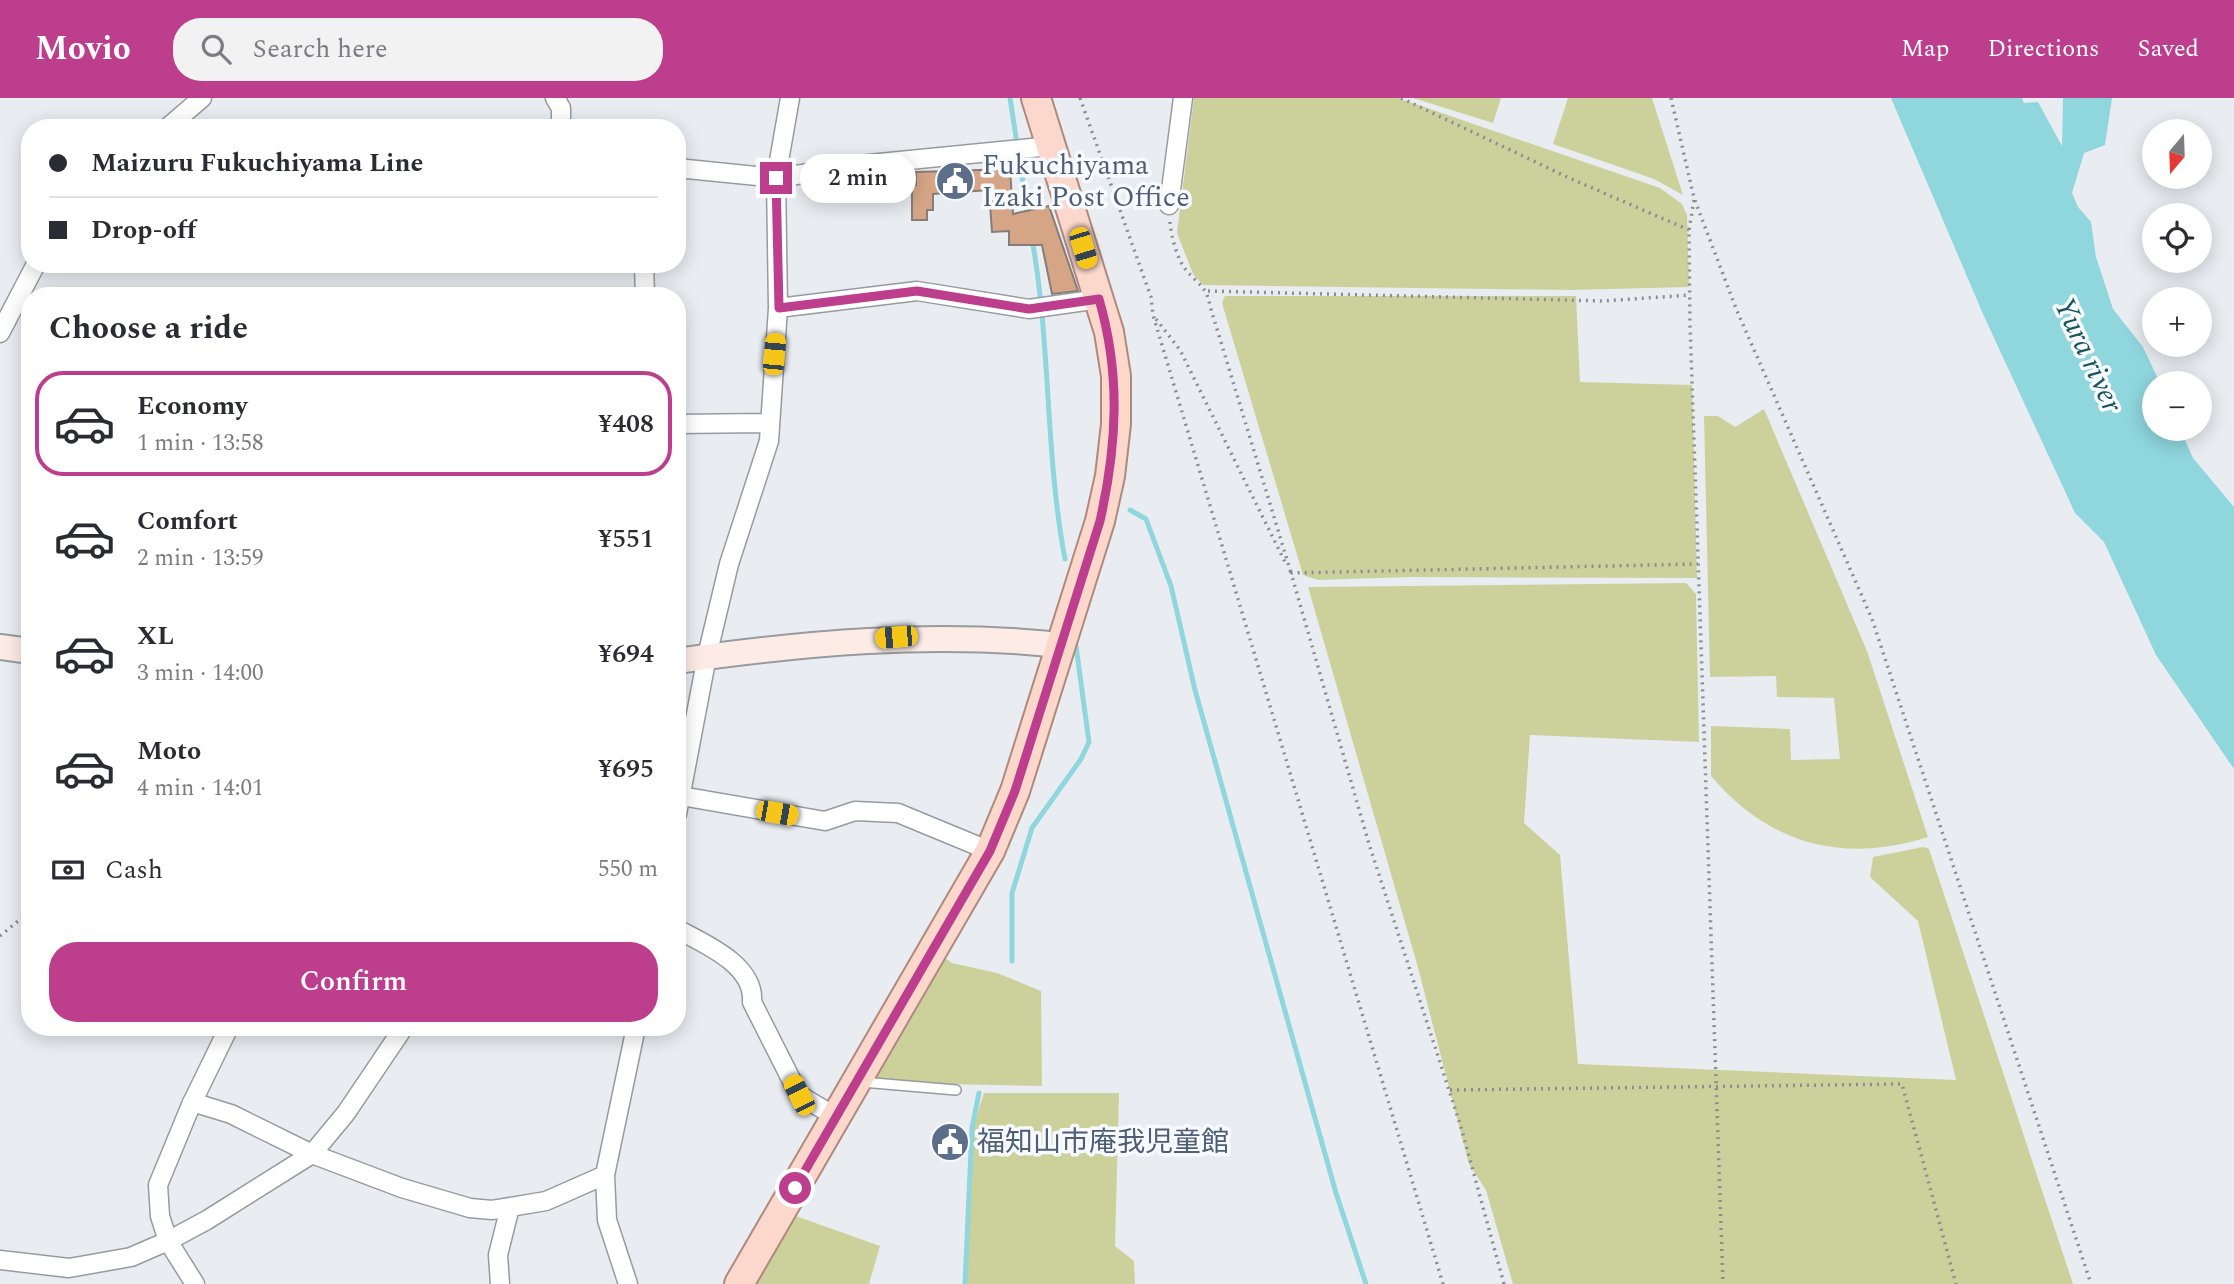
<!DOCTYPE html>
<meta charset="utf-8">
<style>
body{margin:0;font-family:Spectral,"Noto Sans JP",serif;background:#f2f2f3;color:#2b2b33;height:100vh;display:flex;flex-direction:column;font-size:26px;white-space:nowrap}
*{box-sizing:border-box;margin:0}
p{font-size:23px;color:#7c7c81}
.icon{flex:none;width:38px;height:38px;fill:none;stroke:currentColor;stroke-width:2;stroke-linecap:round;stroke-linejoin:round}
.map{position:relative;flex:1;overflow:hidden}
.side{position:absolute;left:21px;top:189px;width:665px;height:749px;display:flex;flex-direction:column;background:#fff;border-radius:28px;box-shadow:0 4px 18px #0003}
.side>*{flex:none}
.guide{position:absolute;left:21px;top:21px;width:665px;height:154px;border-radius:28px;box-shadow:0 4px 18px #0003;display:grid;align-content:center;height:154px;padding:0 28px;background:#fff}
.needle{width:46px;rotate:199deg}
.controls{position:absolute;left:2142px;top:21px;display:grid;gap:14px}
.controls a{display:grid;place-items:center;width:70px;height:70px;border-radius:50%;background:#fff;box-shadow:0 4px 18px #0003;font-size:35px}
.end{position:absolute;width:32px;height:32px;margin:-16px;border:9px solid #bc3e8c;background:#fff;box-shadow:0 0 0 4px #fff}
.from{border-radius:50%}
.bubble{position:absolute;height:49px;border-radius:24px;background:#fff;box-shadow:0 4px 18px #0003;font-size:23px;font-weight:600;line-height:49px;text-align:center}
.car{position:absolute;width:21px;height:42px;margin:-21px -10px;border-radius:9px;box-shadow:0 0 5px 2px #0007;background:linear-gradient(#f5c518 24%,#345 0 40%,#f5c518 0 76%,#345 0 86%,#f5c518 0)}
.guide b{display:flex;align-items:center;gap:24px;height:66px;font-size:26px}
.guide b+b{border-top:2px solid #e1e1e2}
.guide i{width:18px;height:18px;background:#2b2b33}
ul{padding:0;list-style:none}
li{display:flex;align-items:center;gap:21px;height:105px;margin:0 14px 10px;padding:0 14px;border:4px solid transparent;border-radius:28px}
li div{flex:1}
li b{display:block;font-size:26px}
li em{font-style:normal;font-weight:600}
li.on{border-color:#bc3e8c}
li>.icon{width:63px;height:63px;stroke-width:1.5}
h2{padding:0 28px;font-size:32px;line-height:84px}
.pay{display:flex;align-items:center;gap:18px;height:77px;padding:0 28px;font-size:26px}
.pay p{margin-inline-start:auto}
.button{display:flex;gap:14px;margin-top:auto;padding:14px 28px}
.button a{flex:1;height:80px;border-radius:28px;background:#bc3e8c;color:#fff;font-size:28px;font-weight:600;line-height:80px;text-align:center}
header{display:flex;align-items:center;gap:42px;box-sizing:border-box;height:98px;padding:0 35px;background:#bc3e8c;color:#fff}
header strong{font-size:33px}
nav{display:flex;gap:38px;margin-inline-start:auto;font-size:24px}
.search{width:490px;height:63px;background:#f2f2f3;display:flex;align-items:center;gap:18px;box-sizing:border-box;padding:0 24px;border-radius:28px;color:#7c7c81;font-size:26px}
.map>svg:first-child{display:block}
.green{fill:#ccd19c}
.water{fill:#8fd6dd}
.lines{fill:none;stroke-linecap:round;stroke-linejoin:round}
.stream{stroke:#8fd6dd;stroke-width:5}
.building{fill:#d5a586;stroke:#837e7a;stroke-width:2}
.lane-casing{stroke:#979ba0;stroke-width:12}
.street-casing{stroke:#979ba0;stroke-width:21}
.secondary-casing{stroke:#979ba0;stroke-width:28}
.primary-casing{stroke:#b0897d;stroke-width:32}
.path{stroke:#8a8d91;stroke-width:3.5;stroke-dasharray:2 5;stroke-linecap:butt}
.lane{stroke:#fff;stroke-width:9}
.street{stroke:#fff;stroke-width:18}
.secondary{stroke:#fdebe6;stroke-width:24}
.primary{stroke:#fbd7cc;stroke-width:28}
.route{stroke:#bc3e8c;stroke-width:9}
.labels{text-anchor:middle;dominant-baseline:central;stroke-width:7;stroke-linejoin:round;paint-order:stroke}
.service-label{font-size:28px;fill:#4e5e75;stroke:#f7fafe;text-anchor:start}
.water-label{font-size:30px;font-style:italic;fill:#19565b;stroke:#f7fafe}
</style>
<header>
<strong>Movio</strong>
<div class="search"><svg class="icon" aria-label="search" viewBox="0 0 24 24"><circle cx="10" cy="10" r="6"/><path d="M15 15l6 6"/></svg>Search here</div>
<nav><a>Map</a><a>Directions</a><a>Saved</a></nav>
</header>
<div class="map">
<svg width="2234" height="1186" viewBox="0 0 2234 1186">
<rect width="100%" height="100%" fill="#e9edf2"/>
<path class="green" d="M1194 0H1398L1660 90 1682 106 1687 117 1689 189 1570 192 1203 187 1193 176 1177 135Z
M1413 0H1501L1493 25Z
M1568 0H1652L1683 97 1654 81 1553 46Z
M1225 198H1576L1580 284 1692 287 1697 480 1410 479 1318 482 1303 477 1222 205Z
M1764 311 1867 553 1928 739C1842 766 1770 747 1711 678V628L1790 631 1791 662 1840 661 1834 600 1777 599 1776 578 1710 579 1704 318H1718L1735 329Z
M1686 485 1696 496 1699 644 1530 637 1524 725 1560 757 1578 966 1956 982 1918 823 1870 779 1873 759 1923 749 1929 751 2073 1186H1513L1486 1092 1469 1066 1417 866 1308 489Z
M937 854 952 865 997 875 1041 893 1042 988 941 986 868 979Z
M984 995H1119L1115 1148 1134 1163 1135 1186H967L973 1030Z
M793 1117 880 1148 869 1186H753Z"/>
<path class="water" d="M1891 0H2022L2024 5 2038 4 2062 48 2063 0H2112L2105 47 2084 55 2072 95 2078 109 2091 124 2096 159 2113 211 2143 249 2160 285H2154V331H2180L2193 360 2234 409V671L2156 557 2104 444 2075 415 1983 216Z"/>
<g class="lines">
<path class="stream" d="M1010 0 1028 118
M1032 141C1051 247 1045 356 1065 461
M1130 412 1146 421 1171 488 1195 592 1336 1095 1366 1186
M1012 863V795L1032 730 1081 661 1089 644 1076 548
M965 1186 972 1030 979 995"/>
</g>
<path class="building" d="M1010 71 1013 116 1049 108 1078 193 1052 196 1042 147H1009V133L992 134 989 92 933 96V112H927V122H912V87H916V74Z"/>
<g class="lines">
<defs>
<path id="lane" d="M862 984 956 992"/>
<path id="street" d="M555 0 561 10V30
M167 30 202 0
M677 70 776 80 869 66 1051 48
M1169 107 1183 0
M644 166 645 198
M778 210 917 193 1029 211 1099 201
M0 235 36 166
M677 326 768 325
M681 698 825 723 855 713 898 715 990 753
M677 716 707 558 729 466 769 343 778 210 776 80 790 0
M677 831C705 846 755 867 752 904L799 997 836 1019
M229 929 191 1007 158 1087 160 1118 168 1143 207 1122 312 1056 346 1015 404 929
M192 1004 231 1016 312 1056 402 1090 470 1110 492 1112 546 1103 605 1077
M0 1162 69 1170 131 1159 168 1143 195 1186
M500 1186 498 1157 510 1109
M628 1186 607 1122 605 1077 636 929"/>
<path id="secondary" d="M0 549 30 553
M677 563C804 545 932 533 1060 547"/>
<path id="primary" d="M739 1186 990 753 1015 693 1100 423 1110 378 1116 326V278L1109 234 1036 0"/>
</defs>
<use href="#lane" class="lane-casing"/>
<use href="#street" class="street-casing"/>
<use href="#secondary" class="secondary-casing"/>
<use href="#primary" class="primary-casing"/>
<path class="path" d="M1080 0 1151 199 1153 217 1443 1186
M1401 0 1567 79 1689 132
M1671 0 1694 100 1737 213 1872 521 2091 1186
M1694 102 1689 132 1690 226 1723 1186
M1170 124C1171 138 1177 161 1186 172 1198 186 1207 189 1210 208L1291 475
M1208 193 1603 203 1690 197
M1156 221 1180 252 1285 464
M0 838 30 813
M1450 992 1902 986 1956 1186
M1504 1186 1461 1029 1369 746 1291 475 1698 466"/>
<use href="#lane" class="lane"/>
<use href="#street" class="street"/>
<use href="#secondary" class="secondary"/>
<use href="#primary" class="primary"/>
</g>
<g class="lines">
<path class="route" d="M776 80 779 210 917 193 1029 211 1099 201C1121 277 1117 347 1100 423L1015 693 990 753 795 1090"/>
</g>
<defs>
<symbol id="civic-disc" viewBox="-11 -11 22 22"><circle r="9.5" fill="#5c6f8a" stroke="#f7fafe"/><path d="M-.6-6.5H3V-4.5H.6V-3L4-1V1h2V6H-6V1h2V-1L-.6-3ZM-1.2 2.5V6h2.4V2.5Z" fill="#fff"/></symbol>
</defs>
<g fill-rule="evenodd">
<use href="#civic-disc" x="933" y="61" width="44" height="44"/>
<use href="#civic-disc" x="928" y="1022" width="44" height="44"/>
</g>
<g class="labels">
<g class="service-label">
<text x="982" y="67">Fukuchiyama<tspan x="982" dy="32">Izaki Post Office</tspan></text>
<text x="977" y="1044">福知山市庵我児童館</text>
</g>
<g class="water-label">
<text transform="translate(2088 257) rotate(65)">Yura river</text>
</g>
</g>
</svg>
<div class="controls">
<a><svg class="needle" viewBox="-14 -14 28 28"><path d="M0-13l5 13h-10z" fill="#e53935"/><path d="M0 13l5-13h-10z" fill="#7c7c81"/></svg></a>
<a><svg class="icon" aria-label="locate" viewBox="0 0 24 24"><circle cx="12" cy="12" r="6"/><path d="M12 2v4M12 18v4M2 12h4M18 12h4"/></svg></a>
<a>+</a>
<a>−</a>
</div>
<i class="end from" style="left:795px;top:1090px"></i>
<i class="end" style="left:776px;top:80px"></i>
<div class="bubble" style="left:800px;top:56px;width:116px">2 min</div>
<i class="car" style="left:1083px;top:150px;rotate:163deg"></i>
<i class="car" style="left:774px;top:256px;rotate:5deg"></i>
<i class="car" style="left:896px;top:539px;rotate:265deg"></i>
<i class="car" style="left:777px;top:715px;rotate:100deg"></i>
<i class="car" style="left:799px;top:997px;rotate:333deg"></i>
<div class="guide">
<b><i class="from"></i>Maizuru Fukuchiyama Line</b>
<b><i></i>Drop-off</b>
</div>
<section class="side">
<h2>Choose a ride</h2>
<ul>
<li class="on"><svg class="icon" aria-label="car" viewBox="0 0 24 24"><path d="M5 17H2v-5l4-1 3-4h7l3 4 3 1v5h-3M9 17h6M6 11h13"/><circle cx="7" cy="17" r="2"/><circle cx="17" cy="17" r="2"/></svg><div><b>Economy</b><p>1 min · 13:58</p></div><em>¥408</em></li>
<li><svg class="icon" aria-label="car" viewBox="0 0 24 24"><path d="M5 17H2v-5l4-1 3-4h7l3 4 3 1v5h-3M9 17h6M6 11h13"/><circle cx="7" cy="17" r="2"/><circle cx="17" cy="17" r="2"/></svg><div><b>Comfort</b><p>2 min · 13:59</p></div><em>¥551</em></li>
<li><svg class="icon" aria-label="car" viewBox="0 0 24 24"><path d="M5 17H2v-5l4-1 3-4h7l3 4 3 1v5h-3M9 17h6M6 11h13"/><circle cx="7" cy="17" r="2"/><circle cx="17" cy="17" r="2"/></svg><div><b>XL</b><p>3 min · 14:00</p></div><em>¥694</em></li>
<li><svg class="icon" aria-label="car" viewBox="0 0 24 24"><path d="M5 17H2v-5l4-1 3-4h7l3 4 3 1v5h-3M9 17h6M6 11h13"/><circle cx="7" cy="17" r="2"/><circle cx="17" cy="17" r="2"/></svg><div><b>Moto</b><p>4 min · 14:01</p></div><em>¥695</em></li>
</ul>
<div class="pay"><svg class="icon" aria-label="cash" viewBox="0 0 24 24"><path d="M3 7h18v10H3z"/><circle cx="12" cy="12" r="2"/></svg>Cash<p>550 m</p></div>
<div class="button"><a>Confirm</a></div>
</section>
</div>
